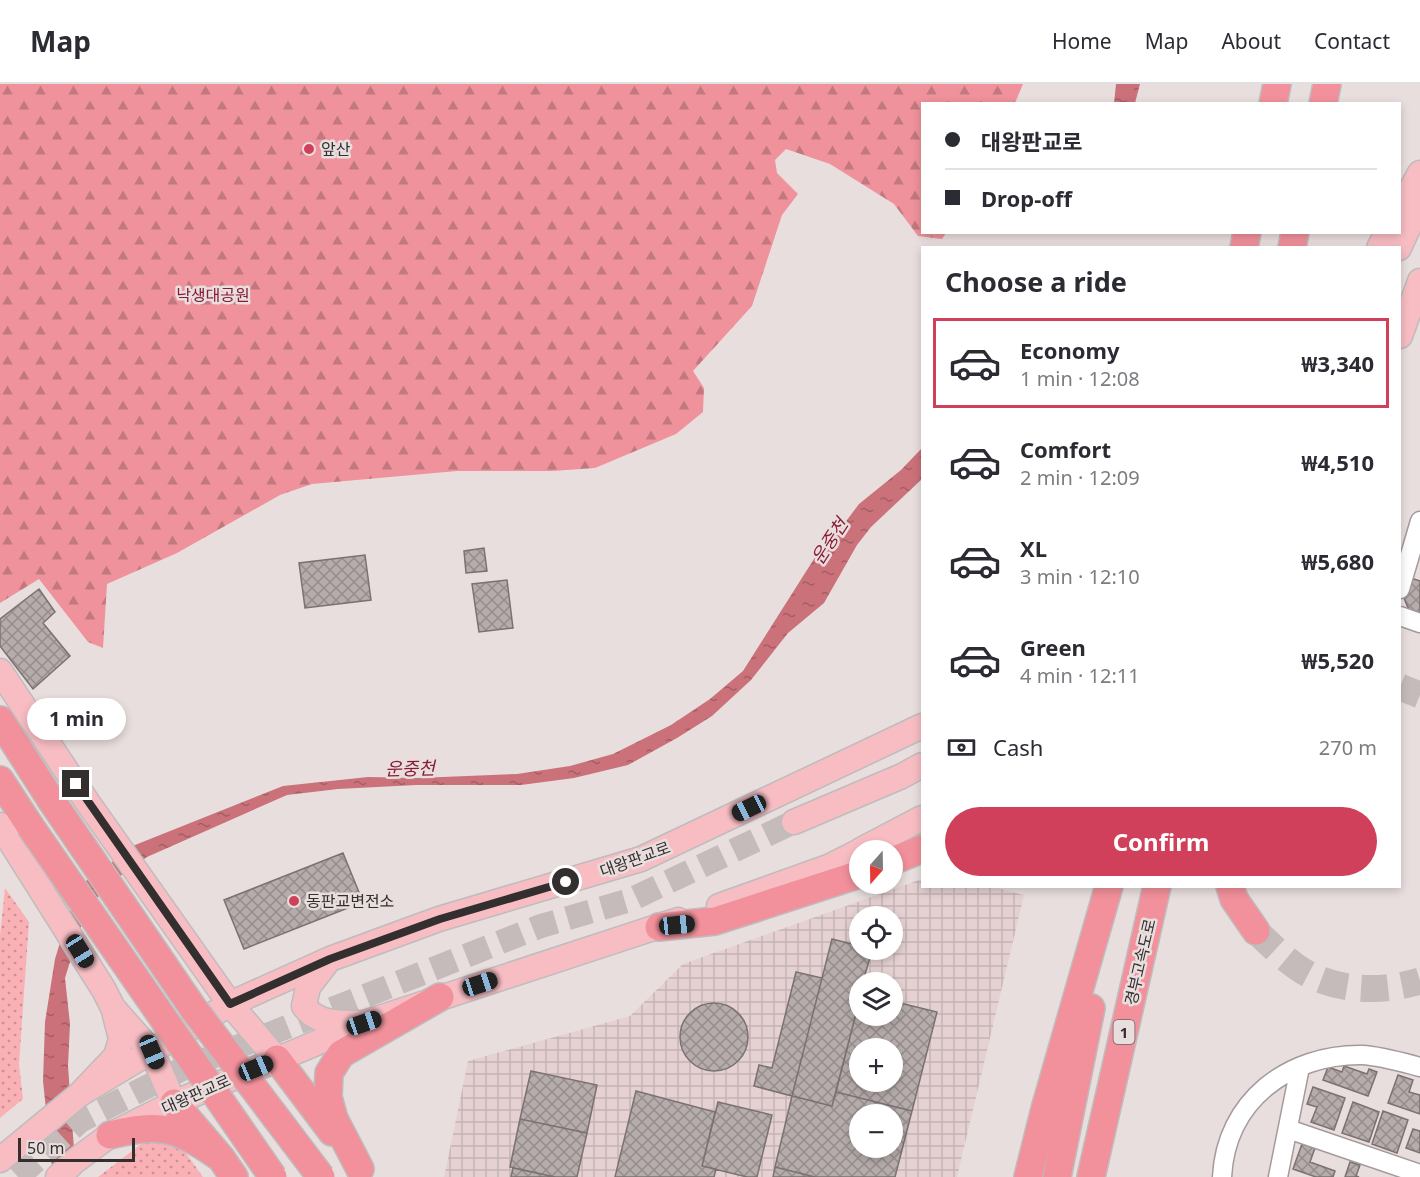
<!DOCTYPE html>
<meta charset="utf-8">
<style>
body{margin:0;font-family:"Noto Sans","Noto Sans KR",sans-serif;background:#f7f7f7;color:#2b2b33;height:100vh;display:flex;flex-direction:column;font-size:22px;white-space:nowrap}
*{box-sizing:border-box;margin:0}
p{font-size:20px;color:#7c7c81}
.icon{flex:none;width:33px;height:33px;fill:none;stroke:currentColor;stroke-width:2;stroke-linecap:round;stroke-linejoin:round}
.map{position:relative;flex:1;overflow:hidden}
.sheet{position:absolute;left:921px;top:162px;width:480px;height:642px;display:flex;flex-direction:column;background:#fff;border-radius:0px;box-shadow:0 3px 9px #0003}
.sheet>*{flex:none}
.hud{position:absolute;left:921px;top:18px;width:480px;height:132px;border-radius:0px;box-shadow:0 3px 9px #0003;display:grid;align-content:center;height:132px;padding:0 24px;background:#fff}
.needle{width:39px;rotate:200deg}
.tools{position:absolute;left:849px;top:756px;display:grid;gap:12px}
.tools a{display:grid;place-items:center;width:54px;height:54px;border-radius:50%;background:#fff;box-shadow:0 3px 9px #0003;font-size:30px}
.scale{position:absolute;left:18px;bottom:15px;width:117px;box-sizing:border-box;padding-left:6px;border:3px solid #332f2f;border-top:0;font-size:16px;line-height:21px;white-space:nowrap;color:#332f2f;-webkit-text-stroke:4px #e9dede;paint-order:stroke}
.end{position:absolute;width:27px;height:27px;margin:-14px;border:8px solid #332f2f;background:#fff;box-shadow:0 0 0 3px #fff}
.from{border-radius:50%}
.bubble{position:absolute;height:42px;border-radius:21px;background:#fff;box-shadow:0 3px 9px #0003;font-size:20px;font-weight:700;line-height:42px;text-align:center}
.car{position:absolute;width:18px;height:36px;margin:-18px -9px;border-radius:8px;box-shadow:0 0 4px 2px #0007;background:linear-gradient(#222 24%,#8ab4d8 0 40%,#222 0 76%,#8ab4d8 0 86%,#222 0)}
.hud b{display:flex;align-items:center;gap:21px;height:57px;font-size:22px}
.hud b+b{border-top:2px solid #e1e1e2}
.hud i{width:15px;height:15px;background:#2b2b33}
ul{padding:0;list-style:none}
li{display:flex;align-items:center;gap:18px;height:90px;margin:0 12px 9px;padding:0 12px;border:3px solid transparent;border-radius:0px}
li div{flex:1}
li b{display:block;font-size:22px}
li em{font-style:normal;font-weight:700}
li.on{border-color:#d0405a}
li>.icon{width:54px;height:54px;stroke-width:1.5}
h2{padding:0 24px;font-size:27px;line-height:72px}
.pay{display:flex;align-items:center;gap:15px;height:66px;padding:0 24px;font-size:22px}
.pay p{margin-inline-start:auto}
.cta{display:flex;gap:12px;margin-top:auto;padding:12px 24px}
.cta a{flex:1;height:69px;border-radius:36px;background:#d0405a;color:#fff;font-size:24px;font-weight:700;line-height:69px;text-align:center}
header{display:flex;align-items:center;gap:36px;box-sizing:border-box;height:84px;padding:0 30px;background:#fff;border-bottom:2px solid #e1e1e2}
header strong{font-size:28px}
nav{display:flex;gap:33px;margin-inline-start:auto;font-size:21px}
.map>svg:first-child{display:block}
.industrial{fill:url(#industrial-grid);fill-rule:evenodd}
.green{fill:url(#green-dots)}
.forest{fill:url(#forest-firs)}
.water{fill:url(#water-ripples)}
.building{fill:url(#building-cross-hatch);stroke:#7b7172;stroke-width:1.5;fill-rule:evenodd}
.lines{fill:none;stroke-linecap:round;stroke-linejoin:round}
.major-tunnel{stroke:#c5bbbb;stroke-width:24;stroke-dasharray:24 12;stroke-linecap:butt}
.highway-tunnel{stroke:#c5bbbb;stroke-width:27;stroke-dasharray:27 14;stroke-linecap:butt}
.minor-casing{stroke:#a49a9b;stroke-width:21}
.major-casing{stroke:#bebcbc;stroke-width:27}
.highway-casing{stroke:#bebcbc;stroke-width:30}
.minor{stroke:#fff;stroke-width:18}
.major{stroke:#f7bdc3;stroke-width:24}
.highway{stroke:#f2919b;stroke-width:27}
.highway-bridge-casing{stroke:#bebcbc;stroke-width:30;stroke-linecap:butt}
.highway-bridge{stroke:#f2919b;stroke-width:27}
.route{stroke:#332f2f;stroke-width:8}
.poi-dot{fill:#d0405a;stroke:#e9dede;stroke-width:2}
.labels{text-anchor:middle;dominant-baseline:central;stroke-width:5;stroke-linejoin:round;paint-order:stroke}
.shield{fill:#e9dede;stroke:#6a6464;stroke-width:1.5}
.shield-label{font-size:15px;font-weight:bold;fill:#332f2f}
.poi-label{font-size:16px;fill:#332f2f;stroke:#e9dede;text-anchor:start}
.park-label{font-size:16px;fill:#881c34;stroke:#e9dede}
.street-label{font-size:16px;fill:#332f2f;stroke:#e9dede}
.water-label{font-size:18px;font-style:italic;fill:#881b33;stroke:#e9dede}
</style>
<header>
<strong>Map</strong>
<nav><a>Home</a><a>Map</a><a>About</a><a>Contact</a></nav>
</header>
<div class="map">
<svg width="1420" height="1093" viewBox="0 0 1420 1093">
<defs>
<pattern id="industrial-grid" width="8" height="8" patternUnits="userSpaceOnUse" patternTransform="scale(1.5)"><rect width="8" height="8" fill="#e5d1d2"/><path d="M0 4h8M4 0v8" fill="none" stroke="#c5b4b5"/></pattern>
<pattern id="green-dots" width="8" height="8" patternUnits="userSpaceOnUse" patternTransform="scale(1.5)"><rect width="8" height="8" fill="#fab1b6"/><path d="M2 2h.1M6 6h.1" fill="none" stroke="#cb9094" stroke-width="1.8" stroke-linecap="round"/></pattern>
<pattern id="forest-firs" width="22" height="20" patternUnits="userSpaceOnUse" patternTransform="scale(1.5)"><rect width="22" height="20" fill="#ef929b"/><path d="M5 1l3.5 6h-7zM16 11l3.5 6h-7z" fill="#c2787f"/></pattern>
<pattern id="water-ripples" width="26" height="14" patternUnits="userSpaceOnUse" patternTransform="scale(1.5)"><rect width="26" height="14" fill="#ca717a"/><path d="M2 4q2-2 4 0t4 0M15 11q2-2 4 0t4 0" fill="none" stroke="#a55d64"/></pattern>
<pattern id="building-cross-hatch" width="8" height="8" patternUnits="userSpaceOnUse" patternTransform="scale(1.5)"><rect width="8" height="8" fill="#b6acac"/><path d="M0 0l8 8M0 8l8-8" fill="none" stroke="#958c8c"/></pattern>
</defs>
<rect width="100%" height="100%" fill="#e9dede"/>
<path class="industrial" d="M922 795V802L993 803 1024 811 957 1093H444L468 977 630 932 683 880ZM860 832H892V866H860ZM860 898H892V932H860ZM860 964H892V998H860ZM860 1030H892V1064H860Z"/>
<path class="green" d="M5 804 29 838 19 980 23 1015 0 1034V852Z
M149 1054 177 1057 203 1093H98Z"/>
<path class="forest" d="M0 0H1023L1015 19 922 20V148L946 149 942 155 918 152 894 120 830 80 786 65 775 76 777 89 798 110 782 131 752 222 693 287 704 304 703 328 676 350 595 384 552 387H457L312 400 280 411 177 469 107 500 103 564 88 558 39 495 0 519Z"/>
<path class="water" d="M1116 0H1140L1135 19H1114Z
M922 364V395L871 443 857 461 824 519 788 549 751 596 712 632 677 654 628 681 574 694 521 701H416L338 705 287 711 147 773 109 800 88 825 83 836 65 894 70 940 68 982 76 1093H53L43 997 45 938 55 875 69 829 86 797 135 761 283 702 368 693 418 694 517 690 570 682 613 670 671 641 710 615 743 587 819 467 844 440 859 420 901 386Z"/>
<path class="building" d="M484 464 487 487 466 489 464 467Z
M365 471 371 516 305 524 299 479Z
M1411 494 1420 497V529L1409 526 1404 514Z
M507 496 513 544 479 548 472 500Z
M39 505 55 528 43 539 70 572 33 605 0 562V535Z
M343 769 363 818 244 865 224 816Z
M832 855 860 862V866H872L863 898H860V914L832 1022 792 1012Z
M796 888 822 894 792 1012 754 1002 759 981 772 984Z
M860 914V932H892V917L937 928 912 1027 836 1008ZM860 964H892V998H860Z
M680 953a34 34 0 1 1 68 0a34 34 0 1 1-68 0Z
M1344 982 1367 990 1369 985 1377 988 1368 1012 1323 996 1328 983 1342 988Z
M531 987 597 1001 587 1049 520 1035Z
M1398 991 1413 996 1409 1008 1420 1011V1030L1388 1019Z
M1313 1003 1345 1014 1334 1046 1311 1038 1317 1023 1307 1020Z
M636 1007 715 1028 702 1082 716 1085 714 1093H615Z
M836 1008 912 1027 895 1093H815L775 1083 792 1012 832 1022ZM860 1030H892V1064H860Z
M718 1018 772 1031 757 1093H747L702 1082Z
M1353 1018 1379 1028 1369 1058 1342 1049Z
M1383 1027 1408 1036 1397 1069 1372 1060Z
M520 1035 587 1049 577 1093H555L510 1083Z
M1413 1045 1420 1047V1069L1406 1064Z
M1302 1060 1315 1064 1310 1078 1335 1087 1333 1093H1316L1293 1085Z
M1350 1078 1360 1081 1356 1092 1359 1093H1345Z
M775 1083 815 1093H773Z
M513 1084 555 1093H511Z"/>
<g class="lines">
<path class="major-tunnel" d="M18 1093 80 1037 184 984 541 842 630 816 794 738"/>
<path class="highway-tunnel" d="M1400 603 1420 611
M1256 847C1272 862 1290 881 1310 891 1345 908 1383 908 1420 897"/>
<defs>
<path id="minor" d="M1400 505 1420 437
M1400 532 1420 539
M1288 1045 1420 1090
M1222 1093C1226 1017 1288 970 1362 971 1381 972 1401 978 1420 983
M1278 1093 1300 983"/>
<path id="major" d="M1400 126 1420 89
M1379 164 1387 148
M1399 164 1420 118
M1400 252 1420 197
M0 587 88 719 230 920 277 975
M794 738 902 692 922 681
M0 741 104 906 113 924 152 968 174 1019
M861 766 922 734
M719 822 828 783 860 767
M328 877 308 903 304 922C317 940 338 939 358 939
M80 1010 230 920 330 875 439 835 641 775 922 642
M0 1076 80 1010 116 972 121 955 114 927
M58 1093 75 1077 110 1051 174 1019 364 939 678 836"/>
<path id="highway" d="M1273 20 1277 0
M1323 20 1327 0
M1244 164 1247 148
M1292 164 1295 148
M0 636 51 716
M0 696 30 742
M892 777 922 765
M1230 802 1234 815 1256 847
M659 843 715 837 860 790
M277 975 332 1048
M174 1019 221 1074 234 1093
M110 1051C163 1038 177 1044 221 1074
M360 1085 334 1035 328 1013 329 989 341 970 440 913
M1028 1093 1045 1025 1109 802
M1057 1093 1091 924
M1091 1093 1157 802"/>
</defs>
<use href="#minor" class="minor-casing"/>
<use href="#major" class="major-casing"/>
<use href="#highway" class="highway-casing"/>
<use href="#minor" class="minor"/>
<use href="#major" class="major"/>
<use href="#highway" class="highway"/>
<defs>
<path id="highway-bridge" d="M51 716 193 924 321 1093
M30 742 273 1093"/>
</defs>
<use href="#highway-bridge" class="highway-bridge-casing"/>
<use href="#highway-bridge" class="highway-bridge"/>
</g>
<g class="lines">
<path class="route" d="M76 700 230 920 330 875 440 835 566 798"/>
</g>
<g class="poi-dot">
<circle cx="309" cy="65" r="6"/>
<circle cx="294" cy="817" r="6"/>
</g>
<g class="labels">
<rect class="shield" x="1113.5" y="936" width="21" height="24" rx="4.5"/>
<g class="shield-label">
<text x="1124" y="948">1</text>
</g>
<g class="poi-label">
<text x="321" y="65">앞산</text>
<text x="306" y="817">동판교변전소</text>
</g>
<g class="park-label">
<text x="213" y="211">낙생대공원</text>
</g>
<g class="street-label">
<text transform="translate(635 775) rotate(-20)">대왕판교로</text>
<text transform="translate(1140 878) rotate(-77)">경부고속도로</text>
<text transform="translate(196 1010) rotate(-24)">대왕판교로</text>
</g>
<g class="water-label">
<text transform="translate(829 457) rotate(-57)">운중천</text>
<text transform="translate(410 684) rotate(-1)">운중천</text>
</g>
</g>
</svg>
<div class="tools">
<a><svg class="needle" viewBox="-14 -14 28 28"><path d="M0-13l5 13h-10z" fill="#e53935"/><path d="M0 13l5-13h-10z" fill="#7c7c81"/></svg></a>
<a><svg class="icon" aria-label="locate" viewBox="0 0 24 24"><circle cx="12" cy="12" r="6"/><path d="M12 2v4M12 18v4M2 12h4M18 12h4"/></svg></a>
<a><svg class="icon" aria-label="layers" viewBox="0 0 24 24"><path d="M12 4l9 5-9 5-9-5zM3 14l9 5 9-5"/></svg></a>
<a>+</a>
<a>−</a>
</div>
<div class="scale">50 m</div>
<i class="end from" style="left:566px;top:798px"></i>
<i class="end" style="left:76px;top:700px"></i>
<div class="bubble" style="left:27px;top:614px;width:99px">1 min</div>
<i class="car" style="left:749px;top:724px;rotate:244deg"></i>
<i class="car" style="left:677px;top:841px;rotate:84deg"></i>
<i class="car" style="left:80px;top:867px;rotate:148deg"></i>
<i class="car" style="left:480px;top:900px;rotate:72deg"></i>
<i class="car" style="left:364px;top:939px;rotate:71deg"></i>
<i class="car" style="left:152px;top:968px;rotate:157deg"></i>
<i class="car" style="left:256px;top:984px;rotate:67deg"></i>
<div class="hud">
<b><i class="from"></i>대왕판교로</b>
<b><i></i>Drop-off</b>
</div>
<section class="sheet">
<h2>Choose a ride</h2>
<ul>
<li class="on"><svg class="icon" aria-label="car" viewBox="0 0 24 24"><path d="M5 17H2v-5l4-1 3-4h7l3 4 3 1v5h-3M9 17h6M6 11h13"/><circle cx="7" cy="17" r="2"/><circle cx="17" cy="17" r="2"/></svg><div><b>Economy</b><p>1 min · 12:08</p></div><em>₩3,340</em></li>
<li><svg class="icon" aria-label="car" viewBox="0 0 24 24"><path d="M5 17H2v-5l4-1 3-4h7l3 4 3 1v5h-3M9 17h6M6 11h13"/><circle cx="7" cy="17" r="2"/><circle cx="17" cy="17" r="2"/></svg><div><b>Comfort</b><p>2 min · 12:09</p></div><em>₩4,510</em></li>
<li><svg class="icon" aria-label="car" viewBox="0 0 24 24"><path d="M5 17H2v-5l4-1 3-4h7l3 4 3 1v5h-3M9 17h6M6 11h13"/><circle cx="7" cy="17" r="2"/><circle cx="17" cy="17" r="2"/></svg><div><b>XL</b><p>3 min · 12:10</p></div><em>₩5,680</em></li>
<li><svg class="icon" aria-label="car" viewBox="0 0 24 24"><path d="M5 17H2v-5l4-1 3-4h7l3 4 3 1v5h-3M9 17h6M6 11h13"/><circle cx="7" cy="17" r="2"/><circle cx="17" cy="17" r="2"/></svg><div><b>Green</b><p>4 min · 12:11</p></div><em>₩5,520</em></li>
</ul>
<div class="pay"><svg class="icon" aria-label="cash" viewBox="0 0 24 24"><path d="M3 7h18v10H3z"/><circle cx="12" cy="12" r="2"/></svg>Cash<p>270 m</p></div>
<div class="cta"><a>Confirm</a></div>
</section>
</div>
